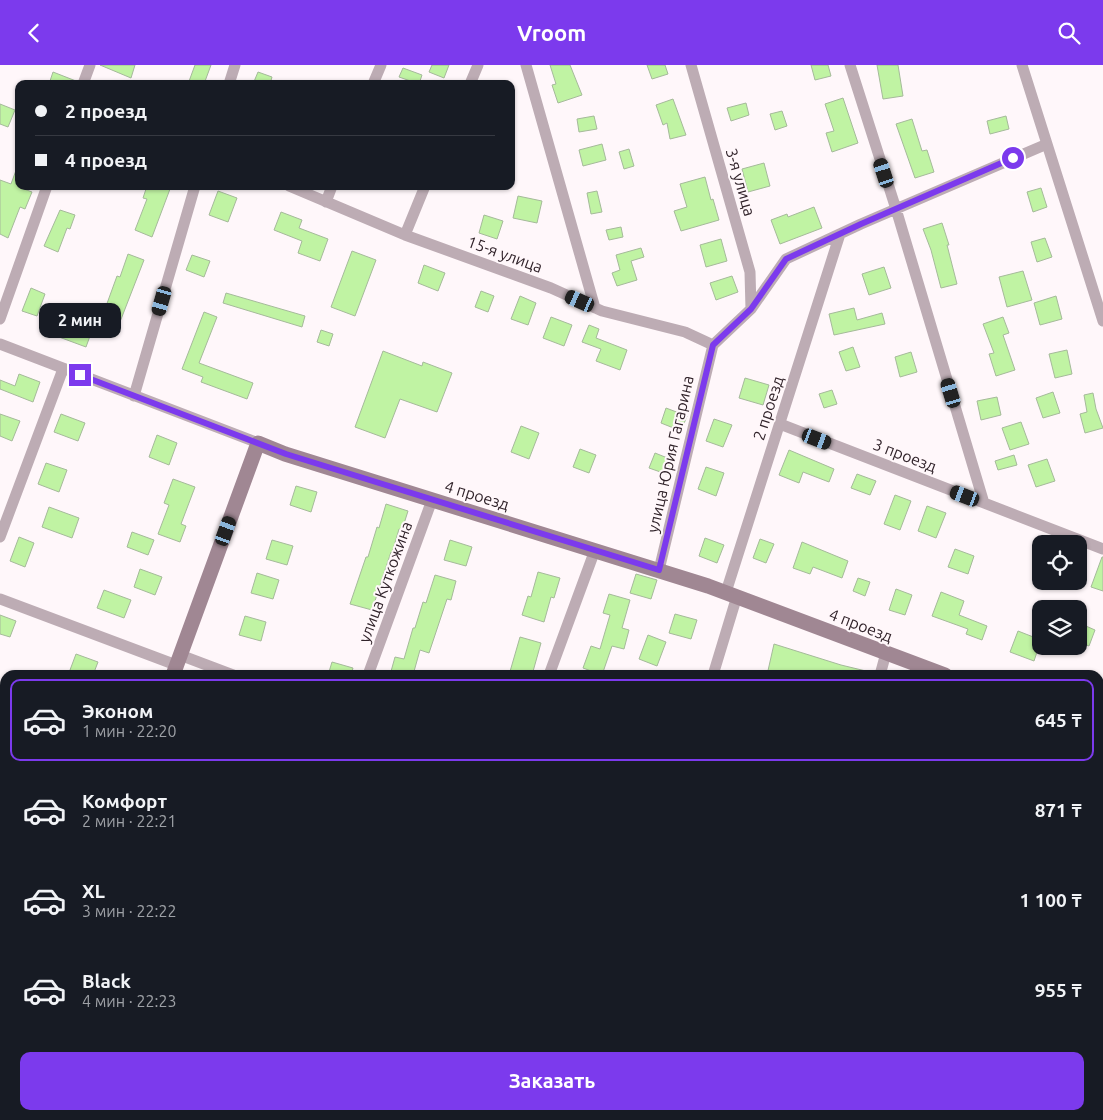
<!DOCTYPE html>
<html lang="ru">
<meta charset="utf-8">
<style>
body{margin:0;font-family:Ubuntu,sans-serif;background:#242831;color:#f1f3f6;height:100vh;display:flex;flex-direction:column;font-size:19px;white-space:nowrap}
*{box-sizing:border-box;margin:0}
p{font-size:16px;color:#9ea1a6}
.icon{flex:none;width:28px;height:28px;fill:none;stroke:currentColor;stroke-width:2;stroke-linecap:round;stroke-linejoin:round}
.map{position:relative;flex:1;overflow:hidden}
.details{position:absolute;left:0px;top:605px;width:1104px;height:450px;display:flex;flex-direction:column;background:#171b24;border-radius:15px 15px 0 0;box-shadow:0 1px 4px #0004}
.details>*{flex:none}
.guide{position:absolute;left:15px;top:15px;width:500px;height:110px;border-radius:10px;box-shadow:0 1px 4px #0004;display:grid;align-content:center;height:110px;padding:0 20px;background:#171b24}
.controls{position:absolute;left:1032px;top:470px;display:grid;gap:10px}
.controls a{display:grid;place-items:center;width:55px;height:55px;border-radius:10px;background:#171b24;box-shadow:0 1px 4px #0004;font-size:25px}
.end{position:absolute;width:22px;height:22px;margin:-11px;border:6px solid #7c3aed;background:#fff;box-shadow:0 0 0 2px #fff}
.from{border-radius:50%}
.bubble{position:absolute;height:35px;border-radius:10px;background:#171b24;box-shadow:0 1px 4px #0004;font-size:16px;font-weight:700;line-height:35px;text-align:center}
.car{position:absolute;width:15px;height:30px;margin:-15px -8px;border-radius:6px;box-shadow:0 0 4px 1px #0007;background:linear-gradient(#222 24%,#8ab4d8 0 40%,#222 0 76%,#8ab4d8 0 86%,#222 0)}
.guide b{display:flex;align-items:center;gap:18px;height:48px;font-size:19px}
.guide b+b{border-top:1px solid #363941}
.guide i{width:12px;height:12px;background:#f1f3f6}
ul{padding:9px 0 0;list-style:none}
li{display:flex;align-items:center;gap:15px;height:82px;margin:0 10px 8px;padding:0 10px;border:2px solid transparent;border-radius:10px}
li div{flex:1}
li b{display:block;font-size:19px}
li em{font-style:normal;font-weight:700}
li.on{border-color:#7c3aed}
li>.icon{width:45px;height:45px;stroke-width:1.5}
.action{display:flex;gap:10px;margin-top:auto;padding:10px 20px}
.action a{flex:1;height:58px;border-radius:10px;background:#7c3aed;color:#fff;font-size:20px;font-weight:700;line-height:58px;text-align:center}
header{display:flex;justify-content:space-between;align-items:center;height:65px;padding:0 20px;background:#7c3aed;color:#fff;font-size:22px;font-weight:700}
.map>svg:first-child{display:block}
.building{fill:#c0f3a3;stroke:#a5ba9a}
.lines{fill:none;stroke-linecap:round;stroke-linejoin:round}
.path{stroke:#a79ca1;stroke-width:2;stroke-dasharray:5 2.5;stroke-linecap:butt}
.lane{stroke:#bdacb4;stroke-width:5.5}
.street{stroke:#bdacb4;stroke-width:11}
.secondary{stroke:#a08793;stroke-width:15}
.route{stroke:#7c3aed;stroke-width:6}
.labels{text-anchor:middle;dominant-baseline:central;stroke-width:4;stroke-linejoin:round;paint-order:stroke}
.street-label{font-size:16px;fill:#31232a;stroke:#fff7fa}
</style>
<header><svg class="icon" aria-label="back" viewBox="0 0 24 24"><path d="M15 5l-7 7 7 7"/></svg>Vroom<svg class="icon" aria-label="search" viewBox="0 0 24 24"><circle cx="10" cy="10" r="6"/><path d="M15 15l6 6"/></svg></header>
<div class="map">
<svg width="1103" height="1055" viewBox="0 0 1103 1055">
<rect width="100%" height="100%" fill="#fff7fa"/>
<path class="building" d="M100 0H135L131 13Z
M195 0H211L204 19H188Z
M432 0H449L444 13 429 7Z
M550 0H570L582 30 558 38 552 20 556 19Z
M647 0H665L668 9 652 14Z
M811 0H828L831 11 815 15Z
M877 0H898L903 31 883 34Z
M403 3 422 10 419 19 399 12Z
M53 7 76 16V19H49Z
M258 7 272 12 270 19H253Z
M843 33 858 78 832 87 826 68 834 66 825 39Z
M673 34 686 70 670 74 667 58 663 60 656 40Z
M746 38 749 50 731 56 727 43Z
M0 39 15 45 8 62 0 59Z
M782 46 787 61 775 65 770 49Z
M594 51 597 64 579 67 577 54Z
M1006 51 1009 64 990 69 987 56Z
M912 54 922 86 927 85 934 107 915 113 896 59Z
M602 79 606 95 583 101 579 85Z
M629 84 634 101 624 104 619 87Z
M764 98 770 121 748 127 742 104Z
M18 100 19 122 32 127 25 144 20 142 8 173 0 169V115L11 119Z
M705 112 711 135 713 134 719 155 681 166 674 146 687 142 680 119Z
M147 121H164L170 124 152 172 135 165 147 134 143 133Z
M1041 123 1047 142 1033 147 1027 127Z
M218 126 237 133 228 157 209 150Z
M597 126 602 147 591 149 587 128Z
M518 131 542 136 537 158 513 153Z
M814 142 822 163 780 179 771 155 787 149 788 152Z
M60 145 75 150 70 164 67 163 58 187 44 181Z
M281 147 302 155 299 163 328 174 320 196 298 188 302 176 274 165Z
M484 150 503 156 497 174 479 168Z
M942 158 949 180H947L957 219 941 223 931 185 923 164Z
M621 162 623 172 609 175 606 165Z
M1045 173 1052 192 1037 197 1031 177Z
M721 174 727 196 706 202 700 180Z
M641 183 644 192 631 196 637 215 617 221 612 208 620 205 616 190Z
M352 186 376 195 355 251 331 242Z
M128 189 144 195 118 262 101 255 117 211 120 212Z
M192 190 210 196 204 212 186 205Z
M424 200 445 208 438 226 418 218Z
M884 202 891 223 869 230 862 209Z
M1023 206 1032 235 1007 242 999 212Z
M732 211 738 227 716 235 710 218Z
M31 223 45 229 37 251 22 246Z
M481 226 494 231 488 247 475 242Z
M226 228 305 251 302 262 223 238Z
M520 231 536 238 528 260 511 254Z
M1056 231 1062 254 1040 260 1034 238Z
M854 243 857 255 882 248 885 259 834 270 829 249Z
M204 247 217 252 199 298 253 318 247 334 201 317 203 312 182 304Z
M67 250 94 260 86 282 59 272Z
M551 252 572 260 564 281 543 273Z
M1003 252 1009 268 1003 270 1015 305 996 311 989 289 994 288 983 259Z
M589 260 599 264 596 273 627 285 620 305 596 296 601 284 582 277Z
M321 265 333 269 329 281 317 277Z
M853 282 860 302 846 306 839 287Z
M1067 285 1072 309 1055 313 1049 289Z
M383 286 422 301 423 297 452 308 437 347 400 334 385 373 355 362Z
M911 287 917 307 900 312 895 292Z
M19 309 40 317 33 337 0 324V315L15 321Z
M745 313 769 320 763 340 739 333Z
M832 325 837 339 824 343 819 329Z
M1053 327 1060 348 1043 353 1036 333Z
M1093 328 1096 344 1103 363 1085 368 1080 349 1087 347 1084 330Z
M997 332 1001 350 981 355 977 336Z
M666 343 687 351 681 366 661 358Z
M0 349 20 356 12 376 0 371Z
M61 349 85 358 78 376 54 367Z
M714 354 732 360 723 382 706 376Z
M1021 357 1029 379 1010 385 1002 363Z
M521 361 539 368 529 394 511 387Z
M157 370 177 378 169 400 149 392Z
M580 384 596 390 589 408 573 402Z
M789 385 834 404 829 417 803 407 799 418 779 410Z
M655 388 675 396 669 410 649 403Z
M1014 390 1017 400 998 405 995 396Z
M1047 394 1055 416 1036 422 1028 400Z
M46 398 67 405 59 427 38 419Z
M706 402 724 408 716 431 698 424Z
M857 409 876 416 870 430 851 423Z
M173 414 195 422 181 459 186 461 180 477 158 469 169 440 164 438Z
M296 421 317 427 311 447 290 440Z
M895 430 911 436 900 465 884 459Z
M386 439 408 446 402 465 399 464 392 488 391 487 372 545 350 539 366 492H368L377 462 379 463Z
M927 441 946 448 936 473 918 466Z
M49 442 79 453 72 473 42 462Z
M132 467 154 475 148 490 127 482Z
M19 472 34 478 25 502 10 496Z
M705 473 724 480 717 498 699 491Z
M760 474 774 479 766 498 753 493Z
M272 475 293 481 287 500 266 494Z
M450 475 472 482 466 501 444 495Z
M802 477 848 496 842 513 813 502 810 509 793 503Z
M955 484 974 491 968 509 948 502Z
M1102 492H1103V526L1091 522Z
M140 504 162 512 155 530 134 522Z
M538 507 560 513 554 533 551 532 544 557 522 550 528 531 531 532Z
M257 508 279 515 273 534 251 528Z
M636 509 657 515 651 534 630 528Z
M435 510 456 516 451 535 447 534 429 588 420 585 413 610H390L395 592 404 594 413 563H415L423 537 426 538Z
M858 513 870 517 865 531 853 526Z
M896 524 912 530 905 550 889 545Z
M104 525 131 535 124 553 97 543Z
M941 527 964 536 959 550 987 561 982 575 966 569 968 564 932 551Z
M609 529 630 535 622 563 629 565 624 584 612 581 602 610 583 603 591 581 600 584 610 550 603 548Z
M675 549 697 555 691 574 669 568Z
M0 550 16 556 10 572 0 569Z
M245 551 266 557 261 576 239 570Z
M1079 558 1095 565 1089 581 1079 577Z
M1018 566 1041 575 1034 596 1010 587Z
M648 570 666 577 657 601 639 594Z
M520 572 541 578 532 610H509Z
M774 579 841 600 870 607 869 610H767Z
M76 589 98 597 93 610H83L70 605Z
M332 597 353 603 351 610H328Z"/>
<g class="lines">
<path class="path" d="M1099 805 1103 806
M1099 847 1103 848
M1099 988 1103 975
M936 1055 937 1050
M1076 1055 1078 1050"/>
<path class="lane" d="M0 1007 5 1009"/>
<path class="street" d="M526 0 595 243
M691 0 750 207 751 244
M850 0 896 144 984 438
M1022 0 1103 256
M83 19 90 0
M229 19 235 0
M373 19 381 0
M470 19 478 0
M289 121 405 170 551 223 602 246 685 267 713 280
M326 137 332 121
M405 170 425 121
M0 254 47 121
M0 279 258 378
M713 280 751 244 786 194 861 159 1047 79
M134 331 195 121
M780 359 1103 484
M0 472 63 304
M659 505 713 280
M726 527 840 169
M0 534 176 600
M180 590 233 610
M368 610 432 435
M549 610 595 485
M713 610 737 531
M880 610 886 588
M181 1050 195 1055
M203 1055 205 1050
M382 1055 384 1050
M576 1055 577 1050
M745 1055 746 1050
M917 1055 918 1050"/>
<path class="secondary" d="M173 610 258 378 285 389 708 521 945 610
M1099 668 1103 670
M12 1055 14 1050"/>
</g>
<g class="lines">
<path class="route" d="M80 310 286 389 659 505 713 280 751 244 786 194 861 159 1013 93"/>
</g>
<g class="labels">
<g class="street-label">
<text transform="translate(741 117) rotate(74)">3-я улица</text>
<text transform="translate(505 189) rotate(20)">15-я улица</text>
<text transform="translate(768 343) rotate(-72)">2 проезд</text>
<text transform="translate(670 389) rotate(-77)">улица Юрия Гагарина</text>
<text transform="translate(905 390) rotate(21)">3 проезд</text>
<text transform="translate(477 430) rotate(17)">4 проезд</text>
<text transform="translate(385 517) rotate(-70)">улица Куткожина</text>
<text transform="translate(861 560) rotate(21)">4 проезд</text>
</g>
</g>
</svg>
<div class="controls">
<a><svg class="icon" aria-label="locate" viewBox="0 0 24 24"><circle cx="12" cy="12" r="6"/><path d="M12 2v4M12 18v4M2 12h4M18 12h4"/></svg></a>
<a><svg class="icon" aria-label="layers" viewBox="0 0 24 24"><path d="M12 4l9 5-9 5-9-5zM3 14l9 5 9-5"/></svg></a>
</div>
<i class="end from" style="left:1013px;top:93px"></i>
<i class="end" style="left:80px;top:310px"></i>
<div class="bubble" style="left:39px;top:238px;width:82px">2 мин</div>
<i class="car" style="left:884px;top:108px;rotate:342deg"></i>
<i class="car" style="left:162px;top:236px;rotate:196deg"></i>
<i class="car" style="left:580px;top:236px;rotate:294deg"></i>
<i class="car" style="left:951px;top:328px;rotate:343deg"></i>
<i class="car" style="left:817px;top:374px;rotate:111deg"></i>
<i class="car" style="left:965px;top:431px;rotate:291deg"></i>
<i class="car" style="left:226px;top:466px;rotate:20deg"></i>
<div class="guide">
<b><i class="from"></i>2 проезд</b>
<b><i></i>4 проезд</b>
</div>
<section class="details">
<ul>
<li class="on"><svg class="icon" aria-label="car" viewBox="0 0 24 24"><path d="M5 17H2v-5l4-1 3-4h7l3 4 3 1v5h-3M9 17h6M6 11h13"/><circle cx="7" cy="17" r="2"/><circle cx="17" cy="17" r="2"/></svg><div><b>Эконом</b><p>1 мин · 22:20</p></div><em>645 ₸</em></li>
<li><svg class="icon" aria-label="car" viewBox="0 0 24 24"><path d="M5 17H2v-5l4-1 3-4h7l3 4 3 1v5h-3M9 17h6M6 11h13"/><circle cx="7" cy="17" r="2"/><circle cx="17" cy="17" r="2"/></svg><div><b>Комфорт</b><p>2 мин · 22:21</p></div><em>871 ₸</em></li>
<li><svg class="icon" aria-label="car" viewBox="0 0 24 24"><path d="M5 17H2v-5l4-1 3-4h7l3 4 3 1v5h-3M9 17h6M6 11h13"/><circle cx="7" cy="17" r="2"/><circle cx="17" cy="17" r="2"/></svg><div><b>XL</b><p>3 мин · 22:22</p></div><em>1 100 ₸</em></li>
<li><svg class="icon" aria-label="car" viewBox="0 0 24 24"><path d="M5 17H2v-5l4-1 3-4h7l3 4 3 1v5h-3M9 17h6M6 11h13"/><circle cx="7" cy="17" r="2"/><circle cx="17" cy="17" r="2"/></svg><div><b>Black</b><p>4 мин · 22:23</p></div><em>955 ₸</em></li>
</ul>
<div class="action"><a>Заказать</a></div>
</section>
</div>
